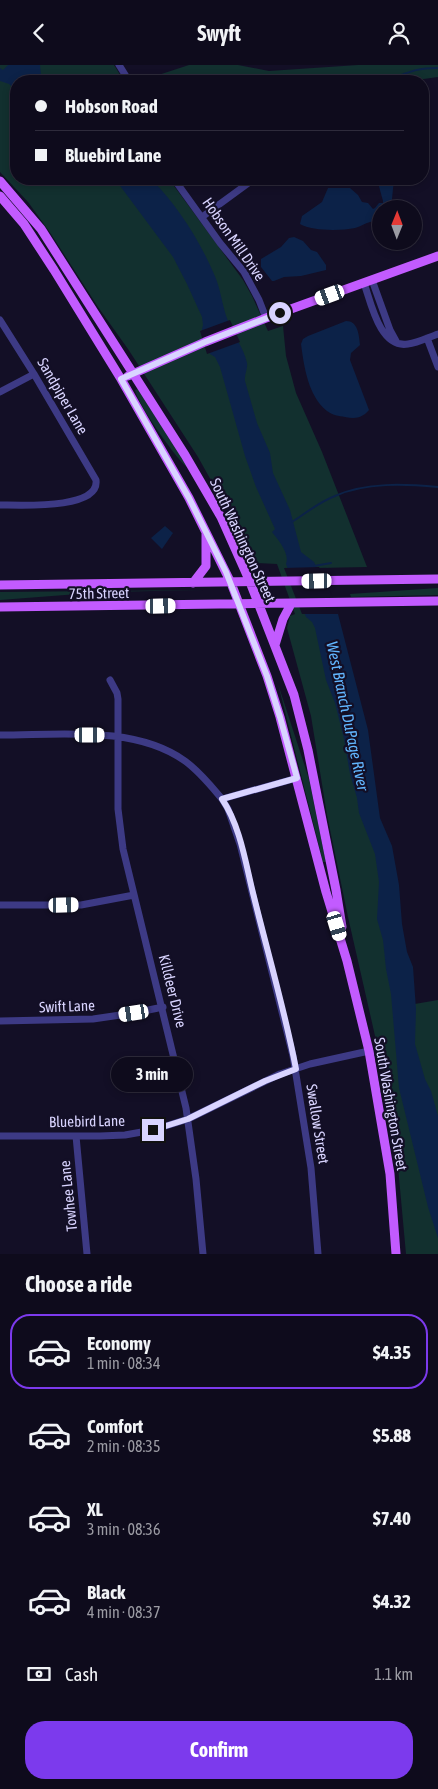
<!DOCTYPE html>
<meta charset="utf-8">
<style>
body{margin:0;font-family:"Asap Condensed",sans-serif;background:#171425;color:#f1f3f6;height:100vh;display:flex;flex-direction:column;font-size:19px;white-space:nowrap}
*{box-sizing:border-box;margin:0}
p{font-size:16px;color:#9b9ba3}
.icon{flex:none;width:28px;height:28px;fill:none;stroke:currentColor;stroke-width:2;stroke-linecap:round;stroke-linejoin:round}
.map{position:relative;height:1189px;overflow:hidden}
.side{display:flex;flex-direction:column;background:#0e0b1c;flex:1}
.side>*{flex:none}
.top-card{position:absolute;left:10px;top:10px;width:419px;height:110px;border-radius:20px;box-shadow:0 2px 8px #0003,0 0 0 1px #2e2b3b;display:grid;align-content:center;height:110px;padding:0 25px;background:#0e0b1c}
.needle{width:32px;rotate:1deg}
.fabs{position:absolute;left:372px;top:135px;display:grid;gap:10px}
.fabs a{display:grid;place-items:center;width:50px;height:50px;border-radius:50%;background:#0e0b1c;box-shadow:0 2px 8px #0003,0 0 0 1px #2e2b3b;font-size:25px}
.end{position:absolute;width:22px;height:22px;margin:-11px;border:6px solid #d9d4ff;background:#111;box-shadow:0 0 0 2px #111}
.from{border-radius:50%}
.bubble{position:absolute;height:35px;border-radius:18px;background:#0e0b1c;box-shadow:0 2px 8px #0003,0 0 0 1px #2e2b3b;font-size:16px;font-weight:700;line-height:35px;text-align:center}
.car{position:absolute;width:15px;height:30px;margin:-15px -8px;border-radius:6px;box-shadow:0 0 4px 1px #0007;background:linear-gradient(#fff 24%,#345 0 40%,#fff 0 76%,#345 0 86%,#fff 0)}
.top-card b{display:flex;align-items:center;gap:18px;height:48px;font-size:19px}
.top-card b+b{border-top:1px solid #2e2b3b}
.top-card i{width:12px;height:12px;background:#f1f3f6}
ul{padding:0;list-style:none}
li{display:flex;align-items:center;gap:15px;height:75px;margin:0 10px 8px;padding:0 15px;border:2px solid transparent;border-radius:20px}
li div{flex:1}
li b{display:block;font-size:19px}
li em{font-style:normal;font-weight:700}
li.current{border-color:#7c3aed}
li>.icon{width:45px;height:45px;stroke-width:1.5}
h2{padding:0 25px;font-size:22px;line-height:60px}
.pay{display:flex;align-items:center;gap:12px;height:55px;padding:0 25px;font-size:19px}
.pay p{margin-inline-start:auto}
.primary-button{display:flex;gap:10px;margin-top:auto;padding:10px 25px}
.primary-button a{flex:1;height:58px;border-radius:20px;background:#7c3aed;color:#fff;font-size:20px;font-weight:700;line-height:58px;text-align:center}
header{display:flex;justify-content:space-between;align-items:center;height:65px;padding:0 25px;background:#0e0b1c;font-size:22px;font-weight:700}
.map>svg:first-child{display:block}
.green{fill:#12302f}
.water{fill:#0c2248}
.pier{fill:#130f26}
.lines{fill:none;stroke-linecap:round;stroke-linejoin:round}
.stream{stroke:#0c2248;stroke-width:2}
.minor{stroke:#3d3a85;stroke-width:7}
.major{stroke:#c25bff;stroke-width:9}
.route{stroke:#d9d4ff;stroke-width:6}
.labels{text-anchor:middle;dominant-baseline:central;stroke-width:4.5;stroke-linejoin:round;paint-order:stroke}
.street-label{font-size:15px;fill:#d9d4ff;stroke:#130f26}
.water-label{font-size:16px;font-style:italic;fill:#62b6ff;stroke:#130f26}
</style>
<header><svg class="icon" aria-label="back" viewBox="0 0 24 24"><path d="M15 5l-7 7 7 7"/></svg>Swyft<svg class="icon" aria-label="person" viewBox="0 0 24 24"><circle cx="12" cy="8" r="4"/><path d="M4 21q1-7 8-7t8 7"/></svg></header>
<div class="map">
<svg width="438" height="1189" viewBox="0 0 438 1189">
<rect width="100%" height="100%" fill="#130f26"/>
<path class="green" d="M0 0H114L124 16H16V114H169L243 215 252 231 268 266 283 261 286 291 296 328 322 387 367 502 317 503 383 785 403 941 438 935V1189H406L397 1091 388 1028 348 852 327 750 311 651 287 563 290 551 295 549 277 499 257 498 198 392 128 284 98 242 51 169 28 137 0 107Z
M189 0H238L269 6 358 0H438V12L409 16H140Z
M138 324 188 403C177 395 138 340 135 325Z
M438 523V530L351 532 350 529Z
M204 525 104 527 0 535V527Z
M278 619 309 714 326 797H323Z"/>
<path class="water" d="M8 0H40L41 10 44 16H16V25L9 19 0 16V3L3 5Z
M115 114H151C177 140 199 174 214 209 221 224 222 241 228 256 233 270 244 283 247 298 248 304 244 310 245 316L257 358 270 388 273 408 290 445 301 487 314 497 338 549 368 665 380 753 392 781 399 820 402 859 407 887 413 902 416 944 415 979 425 1014 431 1026 438 1051V1173L428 1142 399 1023 391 929 386 904 383 875 377 854 379 817 375 789 359 748 357 733 350 709 344 674 335 638 326 615 315 563 312 557 306 552 286 499C290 488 278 475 272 467L275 464 256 422 245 391 220 302 215 292 210 289 202 264 203 260 202 252 187 219 173 192Z
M377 114H394L391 144H381V159C376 159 375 156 370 157 365 158 360 162 355 163 340 166 312 166 300 159L302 151 322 137 328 123H350L358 130 362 137 368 138 373 144 375 143 379 138H383V136Z
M294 172 303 176 311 185 317 187 326 200V205L301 211 284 212 274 216H272L261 202V194L281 182 289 173Z
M346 256C358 256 359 270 360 280L351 288 350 295 369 345C362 353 356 354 345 352 339 351 332 350 327 346 308 331 304 301 301 279L303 274 308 271Z
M165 461 173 468 162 484 151 473Z"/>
<path class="pier" d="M230 255 240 277 207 289 200 266Z
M319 502 340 549H302L284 503Z"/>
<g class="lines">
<path class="stream" d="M386 16C408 8 413 3 438 3
M292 457C306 448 319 437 335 431 366 417 405 419 438 422
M314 501 331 498"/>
<path class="minor" d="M119 0 129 16
M174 114 220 178 244 207 259 235 266 253
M202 152 254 114
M372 215 390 265 396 276
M364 218C371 238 380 284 408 279 418 278 429 272 438 269
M0 255 34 309 96 415C100 445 19 440 0 440
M427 273 438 302
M0 327 34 309
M110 615 117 628 118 634V744L123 784 186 1043 196 1114 203 1189
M0 670C59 670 135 660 185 696 200 707 211 721 222 734L297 713
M222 734 228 744 240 779 293 991 311 1103 318 1189
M0 840H81L134 830
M0 956 93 954 134 948 163 942
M0 1071H100L125 1070 153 1065 188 1054 280 1009 310 999 369 986
M76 1071 87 1189"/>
<path class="major" d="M0 116 41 164 185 390 221 452 250 517 294 630 308 685 336 825 342 862
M0 131 24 159 54 205 121 314 189 433 231 518 267 611 280 652 326 827 347 896 369 986 390 1109 396 1189
M128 311 205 277 266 253 438 191
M193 518 206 501V469
M0 520 438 514
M0 542 438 536
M275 580 283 554 291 539"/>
</g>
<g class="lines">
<path class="route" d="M153 1065 188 1054 265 1016 296 1004C285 946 268 889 254 832 246 801 241 762 222 734L297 713 280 652 267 611 226 507 189 433 121 314 205 277 280 248"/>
</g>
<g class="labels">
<g class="street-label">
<text transform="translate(234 174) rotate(55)">Hobson Mill Drive</text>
<text transform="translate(63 331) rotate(60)">Sandpiper Lane</text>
<text transform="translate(243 475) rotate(65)">South Washington Street</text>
<text transform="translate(99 528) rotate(-1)">75th Street</text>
<text transform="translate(173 926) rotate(76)">Killdeer Drive</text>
<text transform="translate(67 941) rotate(-2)">Swift Lane</text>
<text transform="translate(391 1039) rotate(80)">South Washington Street</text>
<text transform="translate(87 1056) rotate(-1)">Bluebird Lane</text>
<text transform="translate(318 1059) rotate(81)">Swallow Street</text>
<text transform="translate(68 1131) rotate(-96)">Towhee Lane</text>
</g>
<g class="water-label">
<text transform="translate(348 651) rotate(78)">West Branch DuPage River</text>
</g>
</g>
</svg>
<div class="fabs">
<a><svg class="needle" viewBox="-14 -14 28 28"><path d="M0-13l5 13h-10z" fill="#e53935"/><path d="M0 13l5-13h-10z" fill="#9b9ba3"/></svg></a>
</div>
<i class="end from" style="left:280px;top:248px"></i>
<i class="end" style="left:153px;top:1065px"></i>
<div class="bubble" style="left:111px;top:992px;width:82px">3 min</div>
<i class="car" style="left:330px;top:230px;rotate:250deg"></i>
<i class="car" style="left:317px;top:516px;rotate:269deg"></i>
<i class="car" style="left:161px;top:541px;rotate:89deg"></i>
<i class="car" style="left:90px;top:670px;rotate:90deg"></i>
<i class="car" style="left:64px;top:840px;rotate:89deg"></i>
<i class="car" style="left:337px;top:861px;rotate:163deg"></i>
<i class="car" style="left:134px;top:948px;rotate:261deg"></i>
<div class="top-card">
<b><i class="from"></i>Hobson Road</b>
<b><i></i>Bluebird Lane</b>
</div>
</div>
<section class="side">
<h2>Choose a ride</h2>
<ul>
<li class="current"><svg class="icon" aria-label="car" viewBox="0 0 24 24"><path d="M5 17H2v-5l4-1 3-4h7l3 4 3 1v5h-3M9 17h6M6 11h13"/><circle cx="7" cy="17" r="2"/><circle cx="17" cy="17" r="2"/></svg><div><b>Economy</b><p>1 min · 08:34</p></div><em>$4.35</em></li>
<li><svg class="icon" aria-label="car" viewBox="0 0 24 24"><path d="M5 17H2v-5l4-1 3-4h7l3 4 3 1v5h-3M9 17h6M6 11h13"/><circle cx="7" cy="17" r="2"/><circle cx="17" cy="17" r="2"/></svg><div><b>Comfort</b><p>2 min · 08:35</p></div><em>$5.88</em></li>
<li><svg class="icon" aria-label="car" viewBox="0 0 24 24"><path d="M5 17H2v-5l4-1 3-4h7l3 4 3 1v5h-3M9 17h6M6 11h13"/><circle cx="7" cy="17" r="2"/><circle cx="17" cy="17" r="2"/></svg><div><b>XL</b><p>3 min · 08:36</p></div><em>$7.40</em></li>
<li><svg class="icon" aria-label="car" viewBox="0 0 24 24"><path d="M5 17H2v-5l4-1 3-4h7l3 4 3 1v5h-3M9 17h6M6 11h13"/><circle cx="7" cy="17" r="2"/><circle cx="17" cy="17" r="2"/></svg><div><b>Black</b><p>4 min · 08:37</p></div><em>$4.32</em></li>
</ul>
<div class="pay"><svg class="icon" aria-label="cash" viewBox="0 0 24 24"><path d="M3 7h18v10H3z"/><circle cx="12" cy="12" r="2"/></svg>Cash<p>1.1 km</p></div>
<div class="primary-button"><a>Confirm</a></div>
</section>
